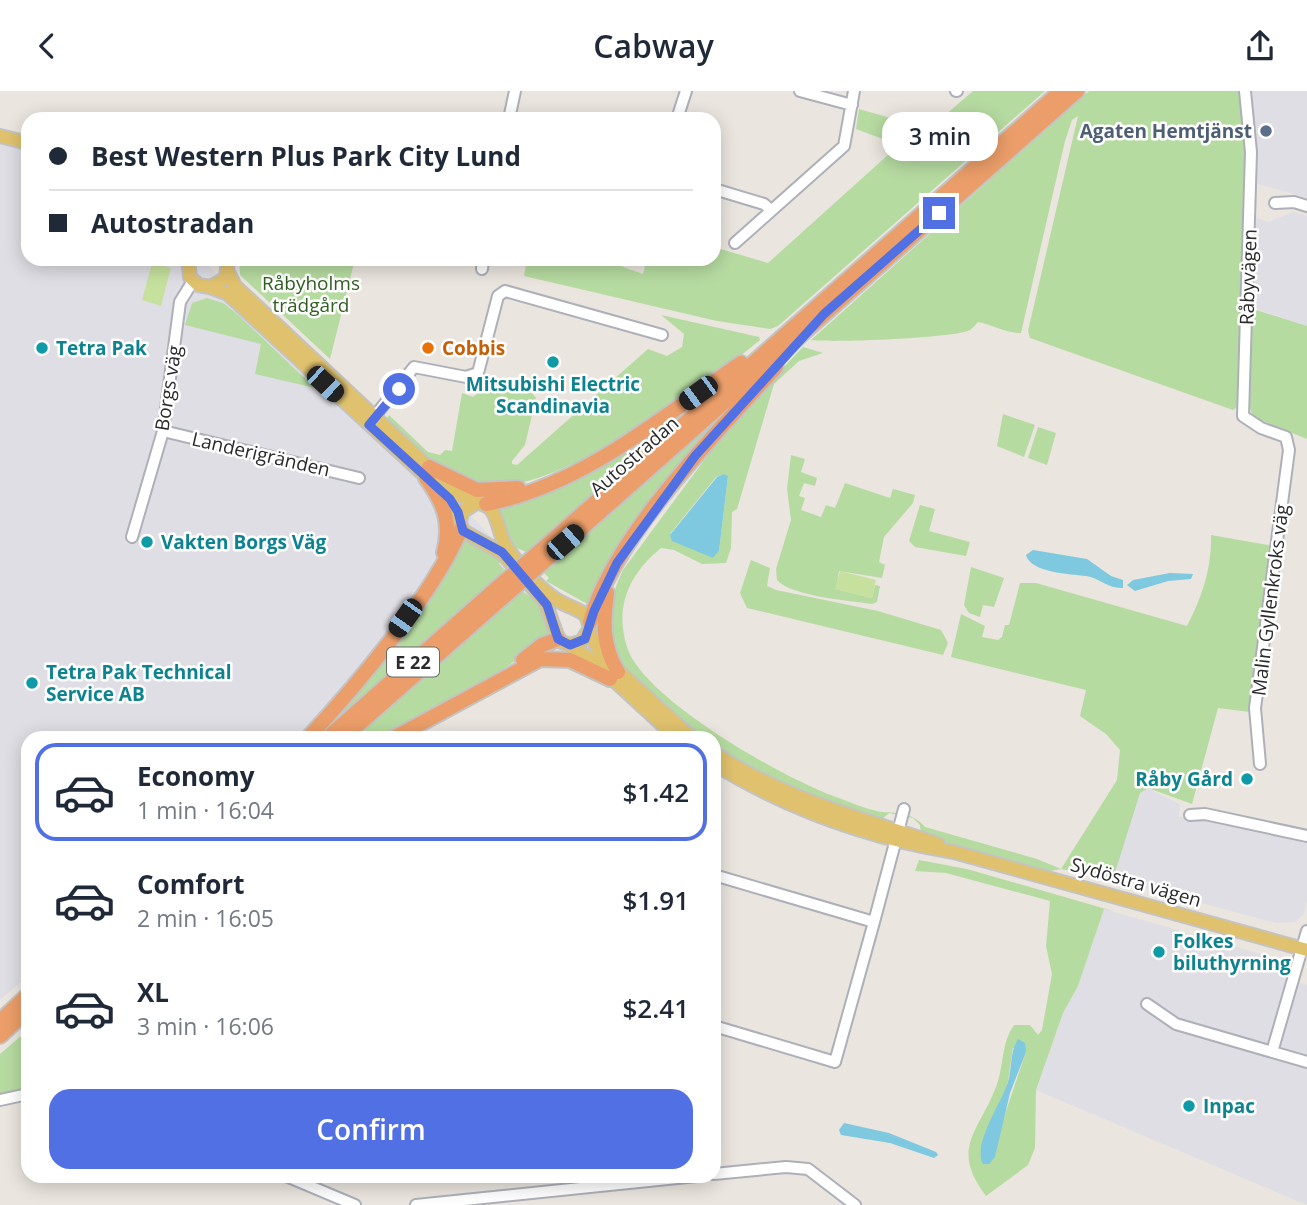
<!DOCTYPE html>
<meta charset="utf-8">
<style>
body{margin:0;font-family:"Open Sans",sans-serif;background:#f6f6f7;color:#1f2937;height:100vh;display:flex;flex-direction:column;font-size:26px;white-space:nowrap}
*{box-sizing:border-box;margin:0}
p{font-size:23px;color:#747a83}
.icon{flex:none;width:38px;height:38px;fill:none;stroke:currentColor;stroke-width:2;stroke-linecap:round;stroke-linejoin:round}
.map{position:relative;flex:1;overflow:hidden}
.side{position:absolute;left:21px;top:640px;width:700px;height:452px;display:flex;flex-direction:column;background:#fff;border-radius:21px;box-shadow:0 4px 18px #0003}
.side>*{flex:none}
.banner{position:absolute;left:21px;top:21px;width:700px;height:154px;border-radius:21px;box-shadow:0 4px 18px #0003;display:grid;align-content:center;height:154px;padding:0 28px;background:#fff}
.end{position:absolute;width:32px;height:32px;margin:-16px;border:9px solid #5170e4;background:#fff;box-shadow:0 0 0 4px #fff}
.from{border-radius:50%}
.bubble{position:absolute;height:49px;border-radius:21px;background:#fff;box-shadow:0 4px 18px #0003;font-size:23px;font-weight:600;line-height:49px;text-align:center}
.car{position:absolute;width:21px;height:42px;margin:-21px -10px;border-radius:9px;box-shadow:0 0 5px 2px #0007;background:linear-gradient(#222 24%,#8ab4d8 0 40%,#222 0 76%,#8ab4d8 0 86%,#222 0)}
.banner b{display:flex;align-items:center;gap:24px;height:66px;font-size:26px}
.banner b+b{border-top:2px solid #e0e1e3}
.banner i{width:18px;height:18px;background:#1f2937}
ul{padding:12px 0 0;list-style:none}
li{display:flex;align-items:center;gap:21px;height:98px;margin:0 14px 10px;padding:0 14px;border:4px solid transparent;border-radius:21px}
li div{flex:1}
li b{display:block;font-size:26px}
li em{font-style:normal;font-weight:600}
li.selected{border-color:#5170e4}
li>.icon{width:63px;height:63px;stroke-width:1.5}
.primary-button{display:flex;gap:14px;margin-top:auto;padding:14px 28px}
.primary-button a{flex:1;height:80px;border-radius:21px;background:#5170e4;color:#fff;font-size:28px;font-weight:600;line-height:80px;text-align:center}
header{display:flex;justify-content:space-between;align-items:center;height:91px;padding:0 28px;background:#fff;font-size:32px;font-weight:600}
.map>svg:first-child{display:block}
.industrial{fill:#dfdee4}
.green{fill:#b6dba1;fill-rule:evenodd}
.pitch{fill:#c6e19e}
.water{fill:#7ec8e0}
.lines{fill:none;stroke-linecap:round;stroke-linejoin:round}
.minor-casing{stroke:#aeb0b9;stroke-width:14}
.major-casing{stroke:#c3c3c3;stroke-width:16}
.highway-casing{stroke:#c3c3c3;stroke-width:18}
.minor{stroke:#fff;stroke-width:10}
.major{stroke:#e0c26e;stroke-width:12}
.highway{stroke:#eb9e69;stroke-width:14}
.highway-bridge-casing{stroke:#c3c3c3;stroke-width:18;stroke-linecap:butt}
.highway-bridge{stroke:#eb9e69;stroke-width:14}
.route{stroke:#5170e4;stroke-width:9}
.service-dot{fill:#5c6f8a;stroke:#fff;stroke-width:2.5}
.culture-dot{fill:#0f9aa8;stroke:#fff;stroke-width:2.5}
.food-dot{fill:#e8710a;stroke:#fff;stroke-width:2.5}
.labels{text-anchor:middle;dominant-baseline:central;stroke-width:5;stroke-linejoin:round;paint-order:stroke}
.shield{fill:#fff;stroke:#6a6a6a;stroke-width:2}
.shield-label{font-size:18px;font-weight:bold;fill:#2a2a2a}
.service-label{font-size:19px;font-weight:bold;fill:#4e5e75;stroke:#fff;text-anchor:end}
.street-label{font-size:19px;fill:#2a2a2a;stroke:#fff}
.park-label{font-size:19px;fill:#315f23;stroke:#fff}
.culture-label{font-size:19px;font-weight:bold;fill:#0d838f;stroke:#fff;text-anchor:start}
.food-label{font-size:19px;font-weight:bold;fill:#c56008;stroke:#fff;text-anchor:start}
</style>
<header><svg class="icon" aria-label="back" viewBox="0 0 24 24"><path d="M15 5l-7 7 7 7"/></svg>Cabway<svg class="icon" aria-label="share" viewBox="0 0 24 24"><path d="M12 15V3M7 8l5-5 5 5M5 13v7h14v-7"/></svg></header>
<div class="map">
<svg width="1307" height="1114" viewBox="0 0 1307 1114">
<rect width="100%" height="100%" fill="#eae5de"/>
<path class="industrial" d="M1249 0H1307V107L1255 92 1256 53Z
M0 51 28 58V168H201L456 408 513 470 306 647 28 648V885L0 909Z
M1293 121 1307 125V235L1254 217V126L1269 131Z
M1147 697 1180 713 1179 726 1204 727 1307 749V810L1304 823 1295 831 1276 832 1113 788 1131 724 1140 702Z
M1104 818 1275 867 1280 885 1307 894V1114L1036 999 1063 922 1078 895Z"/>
<path class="green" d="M973 0H1045L778 235 770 238 717 230 524 185 527 168H601L643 183 647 168H714V156L768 172 899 54 856 38 859 18 929 38Z
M1089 0H1240L1247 44 1240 314 1233 319 1030 247 1028 240 1078 25 1072 29 1065 50 1021 242C1005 242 994 234 978 231 975 234 973 237 970 239 956 247 831 252 811 249Z
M239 168H355L330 268 240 184Z
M207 207 223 212 236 222 315 297 255 283 261 253 185 234 192 212Z
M1253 218 1307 235V348L1253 326 1248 311Z
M661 224 759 246 760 249C704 295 560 402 487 395 479 394 470 388 463 385 427 369 414 355 386 329L389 324 428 361 440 364 445 359 452 360 462 302 473 306 493 291 531 300 536 307 525 354 512 370V373L517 374 648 258 667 265 682 256 684 243Z
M803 256 823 262 799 270 774 293 737 418 732 421 731 457 726 472 702 473 674 459 661 457C630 482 614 515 627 556 643 608 785 688 836 706 850 711 868 719 882 721 899 722 913 722 925 736L1037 768 1061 778 1117 689 1120 659 1106 643 1080 625 1086 599 951 566 961 523 985 535 982 546 998 549 1002 546 1005 534H1009L1020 492H1036L1187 535C1202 506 1212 477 1211 444L1273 455 1250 621 1218 617 1192 713 1148 697 1140 702 1113 788 1061 778 1045 781 921 745 920 734 913 727 889 722 880 730 789 700 714 657V648L701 647 690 640C634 590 584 561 623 479L736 326ZM724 383 728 385 719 460 713 467 670 443 716 386Z
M709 302 526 461 508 453 496 416Z
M728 317 729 319 591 515 546 490 549 487 543 481Z
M1003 323 1035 334 1024 366 997 355Z
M1038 336 1056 342 1047 374 1028 367Z
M791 364 805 368 801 381 817 387 815 395 804 392 799 405 805 407 801 419 821 426 826 414 835 417 845 392 890 407 893 398 915 404 913 412 884 446 879 471 885 474 882 487 839 480 836 498 872 507 875 494 880 495 877 511 872 513C851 510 790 505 777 489L776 478 791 429 787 398Z
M920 414 935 418 929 440 970 451 966 465 915 456 909 450Z
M462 447 502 466 499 473 504 478 500 484 315 647Z
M751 469 770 477 767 495 776 499 878 520 941 539 948 552 943 564 747 517 740 502Z
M971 476 1004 487 994 516 983 514 980 526 969 522 964 514Z
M521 499 544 516 551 545 502 579 383 647 354 648Z
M919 769 967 778 1113 820 1104 818 1078 895 1063 922 1036 999 1035 1057 1028 1074 986 1105C950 1057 978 1042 996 996 1004 976 1001 952 1014 934H1030L1038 944 1042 939 1052 883 1046 855 1050 810 946 782 915 780ZM1013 957 1026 961 1003 1029 983 1052 1007 996Z
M28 939V1000L0 1006V963Z"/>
<path class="pitch" d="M152 172 171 177 161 215 142 209Z
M840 480 876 489 872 507 835 498Z"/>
<path class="water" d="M724 383 728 385 719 460 713 467 672 450 670 444 717 386Z
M1033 459 1087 468 1111 485 1123 489V497C1108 498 1100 487 1086 485 1070 483 1031 482 1026 464Z
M1170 482 1193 483 1191 488 1168 490 1135 500 1127 494 1133 489Z
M1018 948 1025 952 1026 961 1010 1002 995 1066 989 1073H983C972 1053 1002 1011 1008 991 1012 976 1010 961 1018 948Z
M844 1032 889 1042 936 1061 938 1064 934 1067 890 1052 841 1044 839 1039Z"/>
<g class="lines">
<defs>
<path id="minor" d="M800 0 852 14
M956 0H957
M1245 0 1251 61 1243 325 1261 337 1286 346 1289 359 1255 617 1260 673
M509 28 515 0
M677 28 686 0
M714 98 764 113 771 119
M1275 112 1294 111 1307 115
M735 152 844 55 854 0
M482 178 483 168
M370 331 414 276 466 286 478 282 498 205 505 200 662 244
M163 340 359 387
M132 446 163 340 180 211 193 190
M1190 724 1205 723 1307 745
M714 784 874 831 835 971 714 935
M874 831 904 718
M1147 913 1176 933 1307 971
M1272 961 1307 840
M0 1009 28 1003
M714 1083 786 1076 808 1078 855 1114
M286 1085 355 1114
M416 1114 697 1085"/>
<path id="major" d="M0 45 28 52
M188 168 190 186 198 194 210 196 226 187 228 168
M228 181 235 195 442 389 460 404 476 412
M210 196 228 203 447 405 460 426
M476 412C500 412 496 441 507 457 520 475 538 497 557 509 566 515 577 517 586 524L590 537 582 550 570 554 559 550 545 511 502 462 463 440 460 432 462 421Z
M589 542 603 566 693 648
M567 553 591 568 678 648
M714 662C786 709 858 726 938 753
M714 673C788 718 869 747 954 761L1307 859"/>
<path id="highway" d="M429 376 477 399 518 397
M426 387C444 412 452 432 444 462
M486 413C582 395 663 325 741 272
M540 460 1061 0
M547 468 1077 0
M607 502C603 532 602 554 618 581
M590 531C613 446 717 341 776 276
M523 569 542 554 558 548
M307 648C357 594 433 504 461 438
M326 648 499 495
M342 648 506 504
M392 648 540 568 570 569 610 588
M0 930 28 904
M0 945 28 919"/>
</defs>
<use href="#minor" class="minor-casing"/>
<use href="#major" class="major-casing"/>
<use href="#highway" class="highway-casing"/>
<use href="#minor" class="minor"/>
<use href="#major" class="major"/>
<use href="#highway" class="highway"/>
<defs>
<path id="highway-bridge" d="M499 495 540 460
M506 504 547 468"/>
</defs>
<use href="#highway-bridge" class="highway-bridge-casing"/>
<use href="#highway-bridge" class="highway-bridge"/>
</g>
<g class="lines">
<path class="route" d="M399 298 369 334 450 408 458 421 463 440 502 461 547 514 558 548 570 554 585 548 594 520 617 472 695 365 824 223 939 122"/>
</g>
<circle class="service-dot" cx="1266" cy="40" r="7"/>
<g class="culture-dot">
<circle cx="42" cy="257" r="7"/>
<circle cx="553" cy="271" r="7"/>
<circle cx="147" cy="451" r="7"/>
<circle cx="32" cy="592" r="7"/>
<circle cx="1247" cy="688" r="7"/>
<circle cx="1159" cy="861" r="7"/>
<circle cx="1189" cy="1015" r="7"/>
</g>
<circle class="food-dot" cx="428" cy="257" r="7"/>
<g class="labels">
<rect class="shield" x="387" y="556.5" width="52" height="29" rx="5"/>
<g class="shield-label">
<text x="413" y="571">E 22</text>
</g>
<g class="service-label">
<text x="1252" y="40">Agaten Hemtjänst</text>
</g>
<g class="street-label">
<text transform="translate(1248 186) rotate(-88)">Råbyvägen</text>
<text transform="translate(168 297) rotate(-81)">Borgs väg</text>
<text transform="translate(261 363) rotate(13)">Landerigränden</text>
<text transform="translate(634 365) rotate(-41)">Autostradan</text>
<text transform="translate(1270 509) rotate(-83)">Malin Gyllenkroks väg</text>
<text transform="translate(1136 791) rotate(16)">Sydöstra vägen</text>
</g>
<g class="park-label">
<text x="311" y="192">Råbyholms<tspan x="311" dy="22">trädgård</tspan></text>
</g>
<g class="culture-label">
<text x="56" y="257">Tetra Pak</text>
<text x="553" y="293" text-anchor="middle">Mitsubishi Electric<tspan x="553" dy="22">Scandinavia</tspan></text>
<text x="161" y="451">Vakten Borgs Väg</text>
<text x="46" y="581">Tetra Pak Technical<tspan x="46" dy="22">Service AB</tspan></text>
<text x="1233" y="688" text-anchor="end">Råby Gård</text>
<text x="1173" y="850">Folkes<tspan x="1173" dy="22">biluthyrning</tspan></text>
<text x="1203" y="1015">Inpac</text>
</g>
<g class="food-label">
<text x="442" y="257">Cobbis</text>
</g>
</g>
</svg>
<i class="end from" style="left:399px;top:298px"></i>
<i class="end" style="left:939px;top:122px"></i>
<div class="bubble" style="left:882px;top:21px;width:116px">3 min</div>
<i class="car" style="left:325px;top:293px;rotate:133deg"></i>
<i class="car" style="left:698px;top:302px;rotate:234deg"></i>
<i class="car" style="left:565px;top:451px;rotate:49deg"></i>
<i class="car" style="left:405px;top:527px;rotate:215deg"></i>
<div class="banner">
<b><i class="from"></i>Best Western Plus Park City Lund</b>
<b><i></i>Autostradan</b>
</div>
<section class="side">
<ul>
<li class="selected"><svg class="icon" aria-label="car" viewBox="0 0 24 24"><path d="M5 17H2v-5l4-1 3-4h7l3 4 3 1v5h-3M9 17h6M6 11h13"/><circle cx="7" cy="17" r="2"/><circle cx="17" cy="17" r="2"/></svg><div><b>Economy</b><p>1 min · 16:04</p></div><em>$1.42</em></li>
<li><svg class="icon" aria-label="car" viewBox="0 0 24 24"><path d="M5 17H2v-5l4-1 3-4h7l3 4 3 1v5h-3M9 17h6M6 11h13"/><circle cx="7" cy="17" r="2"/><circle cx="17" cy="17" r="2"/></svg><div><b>Comfort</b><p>2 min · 16:05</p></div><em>$1.91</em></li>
<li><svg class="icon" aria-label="car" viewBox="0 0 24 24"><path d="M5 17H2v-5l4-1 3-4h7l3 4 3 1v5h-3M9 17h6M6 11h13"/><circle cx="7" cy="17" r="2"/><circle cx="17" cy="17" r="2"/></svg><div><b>XL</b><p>3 min · 16:06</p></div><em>$2.41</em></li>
</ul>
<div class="primary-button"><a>Confirm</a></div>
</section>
</div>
